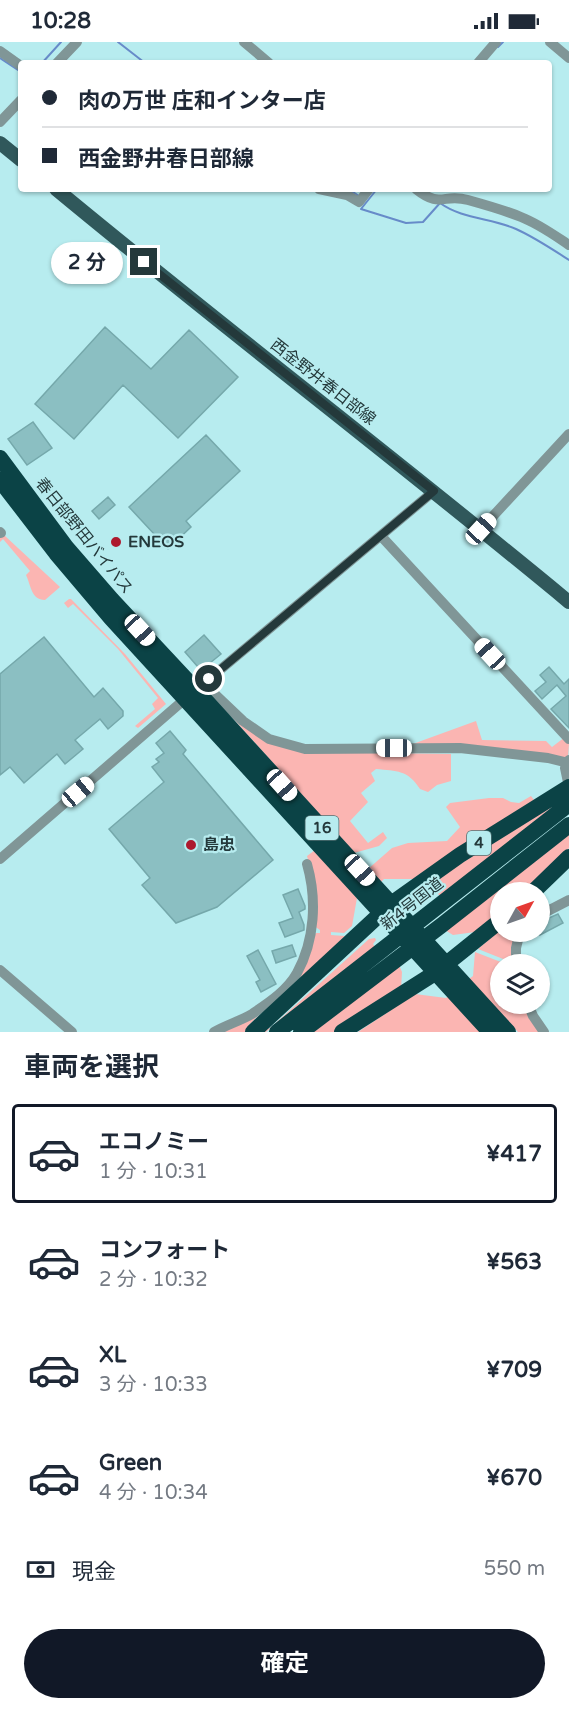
<!DOCTYPE html>
<html lang="ja">
<meta charset="utf-8">
<style>
body{margin:0;font-family:"Varela Round","Noto Sans JP",sans-serif;background:#f2f2f3;color:#1f2937;height:100vh;display:flex;flex-direction:column;font-size:22px;white-space:nowrap}
*{box-sizing:border-box;margin:0}
p{font-size:20px;color:#747a83}
.icon{flex:none;width:33px;height:33px;fill:none;stroke:currentColor;stroke-width:2;stroke-linecap:round;stroke-linejoin:round}
.map{position:relative;height:990px;overflow:hidden}
.sheet{display:flex;flex-direction:column;background:#fff;flex:1}
.sheet>*{flex:none}
.hud{position:absolute;left:18px;top:18px;width:534px;height:132px;border-radius:6px;box-shadow:0 2px 4px #0004;display:grid;align-content:center;height:132px;padding:0 24px;background:#fff}
.needle{width:39px;rotate:50deg}
.fabs{position:absolute;left:490px;top:840px;display:grid;gap:12px}
.fabs a{display:grid;place-items:center;width:60px;height:60px;border-radius:50%;background:#fff;box-shadow:0 2px 4px #0004;font-size:30px}
.end{position:absolute;width:27px;height:27px;margin:-14px;border:8px solid #24393b;background:#fff;box-shadow:0 0 0 3px #fff}
.from{border-radius:50%}
.bubble{position:absolute;height:42px;border-radius:21px;background:#fff;box-shadow:0 2px 4px #0004;font-size:20px;font-weight:700;line-height:42px;text-align:center}
.car{position:absolute;width:18px;height:36px;margin:-18px -9px;border-radius:8px;box-shadow:0 0 4px 2px #0007;background:linear-gradient(#fff 24%,#345 0 40%,#fff 0 76%,#345 0 86%,#fff 0)}
.hud b{display:flex;align-items:center;gap:21px;height:57px;font-size:22px}
.hud b+b{border-top:2px solid #e0e1e3}
.hud i{width:15px;height:15px;background:#1f2937}
ul{padding:0;list-style:none}
li{display:flex;align-items:center;gap:18px;height:99px;margin:0 12px 9px;padding:0 12px;border:3px solid transparent;border-radius:6px}
li div{flex:1}
li b{display:block;font-size:22px}
li em{font-style:normal;font-weight:700}
li.selected{border-color:#111827}
li>.icon{width:54px;height:54px;stroke-width:1.5}
h2{padding:0 24px;font-size:27px;line-height:72px}
.pay{display:flex;align-items:center;gap:15px;height:66px;padding:0 24px;font-size:22px}
.pay p{margin-inline-start:auto}
.primary-button{display:flex;gap:12px;margin-top:auto;padding:12px 24px}
.primary-button a{flex:1;height:69px;border-radius:36px;background:#111827;color:#fff;font-size:24px;font-weight:700;line-height:69px;text-align:center}
.status{display:flex;justify-content:space-between;align-items:center;height:42px;padding:0 30px;background:#fff;direction:ltr}
.status svg{height:16px;fill:currentColor}
.map>svg:first-child{display:block}
.green{fill:#fbb5b2}
.lines{fill:none;stroke-linecap:round;stroke-linejoin:round}
.stream{stroke:#678bc9;stroke-width:2}
.building{fill:#8bbfc2;stroke:#75a8ab;stroke-width:1.5}
.minor{stroke:#809697;stroke-width:10}
.major{stroke:#30585b;stroke-width:14}
.highway{stroke:#0b4346;stroke-width:16}
.route{stroke:#24393b;stroke-width:8}
.poi-dot{fill:#ad192d;stroke:#b7ecef;stroke-width:2}
.labels{text-anchor:middle;dominant-baseline:central;stroke-width:4.5;stroke-linejoin:round;paint-order:stroke}
.shield{fill:#b7ecef;stroke:#506f71;stroke-width:1.5}
.shield-label{font-size:15px;font-weight:bold;fill:#24393b}
.street-label{font-size:16px;fill:#24393b;stroke:#b7ecef}
.poi-label{font-size:16px;font-weight:bold;fill:#24393b;stroke:#b7ecef;text-anchor:start}
</style>
<div class="status"><b>10:28</b><svg viewBox="0 0 49 12"><path d="M0 12V9h3v3zM5 12V6h3v6zM10 12V3h3v9zM15 12V0h3v12zM26 1h20v11H26zM47 4h2v5h-2z"/></svg></div>
<div class="map">
<svg width="569" height="990" viewBox="0 0 569 990">
<rect width="100%" height="100%" fill="#b7ecef"/>
<path class="green" d="M4 493 60 545 45 558C31 558 31 543 26 533L30 529 3 497 0 500V496Z
M69 557H71L125 612 166 662 138 686 135 684 155 667 152 662 158 656 118 607 73 562 68 566 64 561Z
M211 652 266 693 328 710 451 712V739L437 743 428 750 420 747C408 728 397 729 376 727L371 731 375 739 361 751 368 760 350 779 368 801 383 790 387 796 379 804 354 811Z
M476 679 482 698 546 699 552 705 565 695 569 702 568 716 410 703Z
M531 754 534 758 413 837H384L381 840 368 827 392 806 408 801 447 799 460 785 446 765 450 761 489 756H503L511 760 519 761Z
M562 757 441 855 436 850 432 854 424 845Z
M569 791V806L526 850H501V871L475 890 453 893 445 888Z
M315 808 357 856 352 884 344 891 331 890V893L345 894 247 990H224L259 973 249 983 245 989 271 965 316 891H320V888L314 884 315 842 307 814Z
M501 887V890H518L513 921 478 907Z
M375 896 376 898 373 902 375 905 266 990H259L270 986 288 970 369 897Z
M475 910 506 922H501V962H525L541 990H518L469 937 473 934Z
M399 923 402 930 401 947 335 990H311Z
M415 952 446 956 449 954 482 990H358Z"/>
<g class="lines">
<path class="stream" d="M118 0 145 21
M498 5 503 0
M0 16 21 30
M42 21 61 0
M344 147 353 150 359 154
M377 147 361 167 406 181 423 180 440 161C462 177 491 176 516 187 534 195 552 207 569 218"/>
</g>
<path class="building" d="M105 285 151 327 189 288 238 335 178 396 123 343 74 397 35 362Z
M33 380 52 406 27 423 8 397Z
M206 393 240 429 186 479 191 485 168 507 129 465Z
M108 455 115 463 99 477 92 469Z
M204 593 221 612 210 621 213 624 204 632 185 610Z
M44 595 94 655 103 646 123 669V674L108 687 100 677 75 698 83 707 65 722 57 712 24 741 10 725 0 733V632Z
M549 625 564 642 569 637V686L551 667 566 654 557 643 542 657 535 649 546 640 540 633Z
M170 689 186 708 183 712 273 818 217 865 176 881 142 843 150 836 109 787 164 740 152 725 159 720 156 717 164 711 156 701Z
M298 847 305 864V867L299 870 304 883V888L285 895 279 881 293 876 283 853Z
M558 872 563 881 540 893V880Z
M292 903 296 914 276 921 272 909Z
M258 908 276 942 261 950 256 940 260 938 247 914Z"/>
<g class="lines">
<path class="minor" d="M244 0 269 21
M550 0 569 16
M0 9 21 24
M57 21 77 0
M478 21 496 0
M0 80 21 58
M319 147 347 153 359 160 369 147
M416 147C441 167 443 151 468 158 486 163 504 168 521 175 539 182 554 193 569 203
M481 487 569 392
M0 490 1 491
M381 494 569 697
M204 642 243 679 269 697 305 707 460 706 548 716 568 721
M569 745 565 726 569 718
M0 817 185 657 434 449
M540 873 569 858
M516 922V906L520 890
M0 928 72 990
M528 962 533 974 544 990
M214 990C226 983 240 979 252 972 268 961 287 949 297 931 315 898 317 857 307 822"/>
<path class="major" d="M0 101 21 118
M56 147C225 287 400 420 569 560"/>
<path class="highway" d="M0 416 66 505 112 558 196 648 508 990
M0 438 56 511 111 576 490 990
M533 850 569 815
M253 990 391 862 460 813 569 745
M277 990 569 762
M301 990 442 883 569 783
M342 990 435 931 501 878"/>
</g>
<g class="lines">
<path class="route" d="M144 220 434 449 209 637"/>
</g>
<g class="poi-dot">
<circle cx="116" cy="500" r="6"/>
<circle cx="191" cy="803" r="6"/>
</g>
<g class="labels">
<g class="shield">
<rect x="305.5" y="774" width="33" height="24" rx="4.5"/>
<rect x="467" y="789" width="24" height="24" rx="4.5"/>
</g>
<g class="shield-label">
<text x="322" y="786">16</text>
<text x="479" y="801">4</text>
</g>
<g class="street-label">
<text transform="translate(323 340) rotate(38)">西金野井春日部線</text>
<text transform="translate(84 494) rotate(51)">春日部野田バイパス</text>
<text transform="translate(412 862) rotate(-38)">新4号国道</text>
</g>
<g class="poi-label">
<text x="128" y="500">ENEOS</text>
<text x="203" y="803">島忠</text>
</g>
</g>
</svg>
<div class="fabs">
<a><svg class="needle" viewBox="-14 -14 28 28"><path d="M0-13l5 13h-10z" fill="#e53935"/><path d="M0 13l5-13h-10z" fill="#747a83"/></svg></a>
<a><svg class="icon" aria-label="layers" viewBox="0 0 24 24"><path d="M12 4l9 5-9 5-9-5zM3 14l9 5 9-5"/></svg></a>
</div>
<i class="end from" style="left:209px;top:637px"></i>
<i class="end" style="left:144px;top:220px"></i>
<div class="bubble" style="left:51px;top:200px;width:72px">2 分</div>
<i class="car" style="left:481px;top:487px;rotate:43deg"></i>
<i class="car" style="left:140px;top:588px;rotate:137deg"></i>
<i class="car" style="left:490px;top:612px;rotate:317deg"></i>
<i class="car" style="left:394px;top:706px;rotate:270deg"></i>
<i class="car" style="left:282px;top:743px;rotate:138deg"></i>
<i class="car" style="left:78px;top:750px;rotate:50deg"></i>
<i class="car" style="left:360px;top:828px;rotate:137deg"></i>
<div class="hud">
<b><i class="from"></i>肉の万世 庄和インター店</b>
<b><i></i>西金野井春日部線</b>
</div>
</div>
<section class="sheet">
<h2>車両を選択</h2>
<ul>
<li class="selected"><svg class="icon" aria-label="car" viewBox="0 0 24 24"><path d="M5 17H2v-5l4-1 3-4h7l3 4 3 1v5h-3M9 17h6M6 11h13"/><circle cx="7" cy="17" r="2"/><circle cx="17" cy="17" r="2"/></svg><div><b>エコノミー</b><p>1 分 · 10:31</p></div><em>¥417</em></li>
<li><svg class="icon" aria-label="car" viewBox="0 0 24 24"><path d="M5 17H2v-5l4-1 3-4h7l3 4 3 1v5h-3M9 17h6M6 11h13"/><circle cx="7" cy="17" r="2"/><circle cx="17" cy="17" r="2"/></svg><div><b>コンフォート</b><p>2 分 · 10:32</p></div><em>¥563</em></li>
<li><svg class="icon" aria-label="car" viewBox="0 0 24 24"><path d="M5 17H2v-5l4-1 3-4h7l3 4 3 1v5h-3M9 17h6M6 11h13"/><circle cx="7" cy="17" r="2"/><circle cx="17" cy="17" r="2"/></svg><div><b>XL</b><p>3 分 · 10:33</p></div><em>¥709</em></li>
<li><svg class="icon" aria-label="car" viewBox="0 0 24 24"><path d="M5 17H2v-5l4-1 3-4h7l3 4 3 1v5h-3M9 17h6M6 11h13"/><circle cx="7" cy="17" r="2"/><circle cx="17" cy="17" r="2"/></svg><div><b>Green</b><p>4 分 · 10:34</p></div><em>¥670</em></li>
</ul>
<div class="pay"><svg class="icon" aria-label="cash" viewBox="0 0 24 24"><path d="M3 7h18v10H3z"/><circle cx="12" cy="12" r="2"/></svg>現金<p>550 m</p></div>
<div class="primary-button"><a>確定</a></div>
</section>
